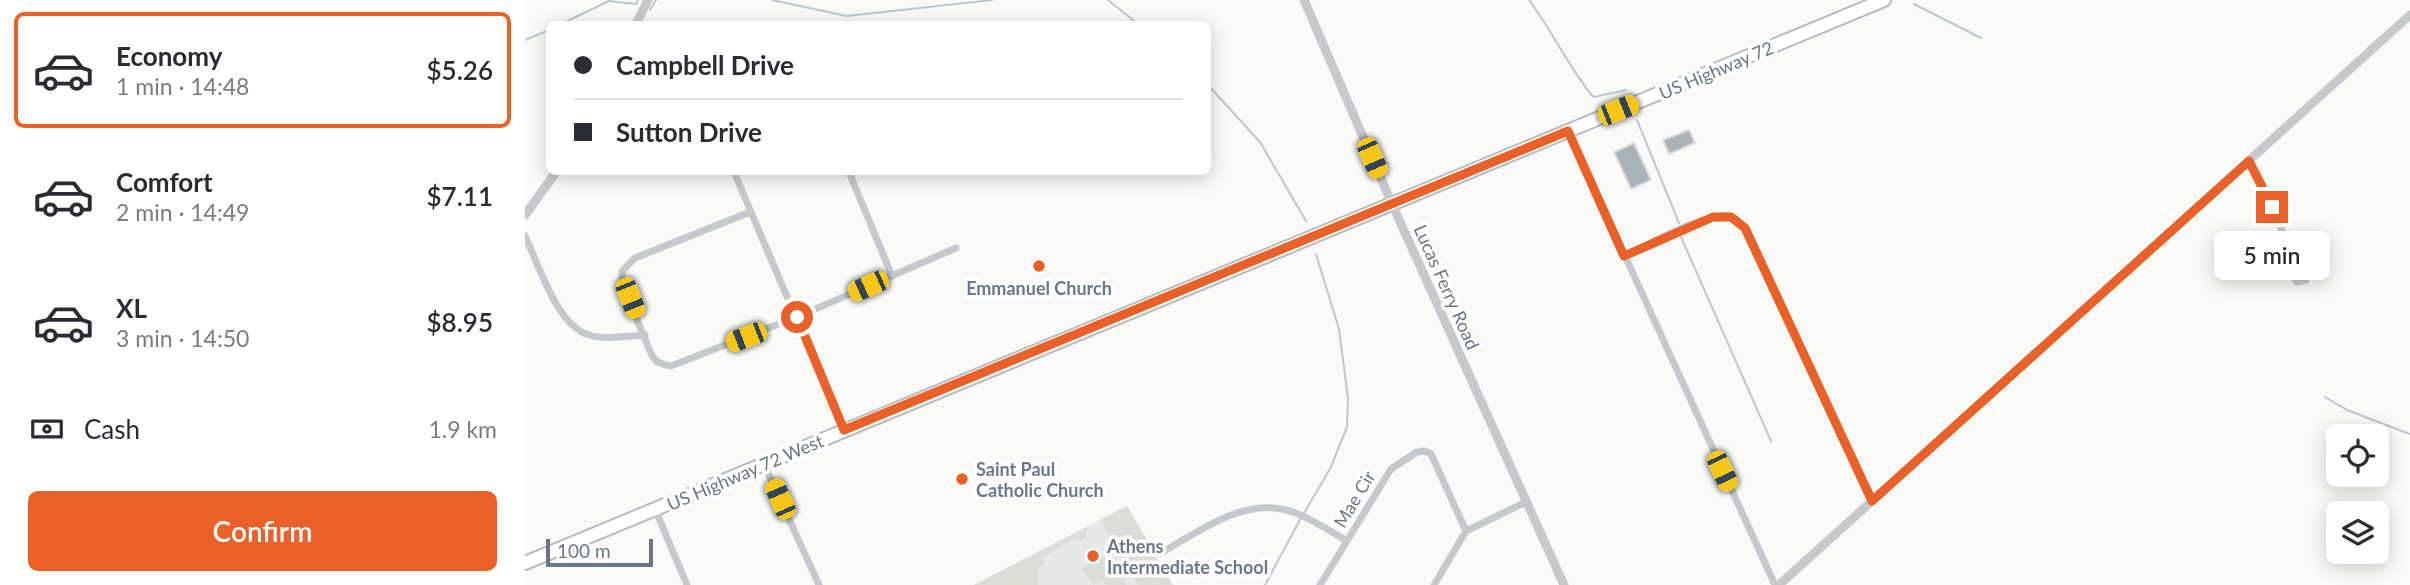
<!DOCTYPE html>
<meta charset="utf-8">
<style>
body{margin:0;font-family:Lato,sans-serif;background:#f2f2f3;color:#2b2b33;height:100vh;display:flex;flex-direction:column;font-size:26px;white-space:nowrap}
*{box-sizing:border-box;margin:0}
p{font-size:23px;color:#7c7c81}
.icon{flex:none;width:38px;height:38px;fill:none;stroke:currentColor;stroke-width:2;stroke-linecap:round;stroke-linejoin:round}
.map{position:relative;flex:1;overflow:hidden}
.sheet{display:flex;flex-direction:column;background:#fff;width:525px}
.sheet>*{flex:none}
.hud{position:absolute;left:21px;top:21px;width:665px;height:154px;border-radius:10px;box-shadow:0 4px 18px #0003;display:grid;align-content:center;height:154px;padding:0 28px;background:#fff}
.buttons{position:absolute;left:1801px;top:424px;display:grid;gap:14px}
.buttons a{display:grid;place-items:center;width:63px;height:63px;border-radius:10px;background:#fff;box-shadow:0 4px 18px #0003;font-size:35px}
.scale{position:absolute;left:21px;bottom:18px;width:107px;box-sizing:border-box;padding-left:7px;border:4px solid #687889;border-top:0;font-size:19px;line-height:24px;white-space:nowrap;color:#687889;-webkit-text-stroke:5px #fff;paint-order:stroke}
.end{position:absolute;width:32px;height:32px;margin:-16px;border:9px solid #e96128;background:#fff;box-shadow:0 0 0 4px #fff}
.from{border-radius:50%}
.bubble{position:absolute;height:49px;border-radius:10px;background:#fff;box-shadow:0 4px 18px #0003;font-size:23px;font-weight:600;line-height:49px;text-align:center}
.car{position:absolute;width:21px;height:42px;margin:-21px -10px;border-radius:9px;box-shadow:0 0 5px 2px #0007;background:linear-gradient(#f5c518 24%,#345 0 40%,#f5c518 0 76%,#345 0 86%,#f5c518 0)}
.hud b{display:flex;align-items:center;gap:24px;height:66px;font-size:26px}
.hud b+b{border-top:2px solid #e1e1e2}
.hud i{width:18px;height:18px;background:#2b2b33}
ul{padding:12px 0 0;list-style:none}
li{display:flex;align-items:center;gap:21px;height:116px;margin:0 14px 10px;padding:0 14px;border:4px solid transparent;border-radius:10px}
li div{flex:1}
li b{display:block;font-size:26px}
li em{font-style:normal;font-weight:600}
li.current{border-color:#e96128}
li>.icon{width:63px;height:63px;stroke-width:1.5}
.pay{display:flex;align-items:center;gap:18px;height:77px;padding:0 28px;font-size:26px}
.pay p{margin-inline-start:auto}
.button{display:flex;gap:14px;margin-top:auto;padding:14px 28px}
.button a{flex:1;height:80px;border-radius:10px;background:#e96128;color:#fff;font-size:28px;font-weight:600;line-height:80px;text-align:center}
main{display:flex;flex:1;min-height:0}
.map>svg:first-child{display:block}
.built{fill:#e7e9e8}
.green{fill:#d9dfd6}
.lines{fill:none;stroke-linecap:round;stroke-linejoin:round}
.stream{stroke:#bdc7cd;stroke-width:2}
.building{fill:#a9b2b9;stroke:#dbdcd9;stroke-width:2}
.trunk-casing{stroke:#b8bbbf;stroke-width:16}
.minor{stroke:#c5c9cd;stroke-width:7}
.tertiary{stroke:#c5c9cd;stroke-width:9}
.trunk{stroke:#fff;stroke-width:12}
.route{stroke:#e96128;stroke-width:9}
.poi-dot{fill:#e96128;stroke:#fff;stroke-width:2.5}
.labels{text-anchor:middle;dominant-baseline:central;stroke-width:7;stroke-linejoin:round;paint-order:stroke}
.street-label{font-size:18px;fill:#687889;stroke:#fff}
.poi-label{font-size:18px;font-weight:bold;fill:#687889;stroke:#fff;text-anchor:start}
</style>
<main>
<section class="sheet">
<ul>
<li class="current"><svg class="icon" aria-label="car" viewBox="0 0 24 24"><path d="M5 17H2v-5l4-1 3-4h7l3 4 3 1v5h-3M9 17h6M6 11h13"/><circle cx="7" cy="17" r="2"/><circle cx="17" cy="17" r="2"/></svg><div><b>Economy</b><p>1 min · 14:48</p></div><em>$5.26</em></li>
<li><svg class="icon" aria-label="car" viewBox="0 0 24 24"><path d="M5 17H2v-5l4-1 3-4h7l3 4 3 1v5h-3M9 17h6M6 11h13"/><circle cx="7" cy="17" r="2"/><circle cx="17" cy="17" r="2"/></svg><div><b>Comfort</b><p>2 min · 14:49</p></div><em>$7.11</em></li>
<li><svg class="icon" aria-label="car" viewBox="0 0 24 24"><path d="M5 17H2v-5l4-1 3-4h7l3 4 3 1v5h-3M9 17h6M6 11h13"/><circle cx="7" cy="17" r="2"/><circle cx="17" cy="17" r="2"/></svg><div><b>XL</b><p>3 min · 14:50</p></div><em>$8.95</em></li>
</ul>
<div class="pay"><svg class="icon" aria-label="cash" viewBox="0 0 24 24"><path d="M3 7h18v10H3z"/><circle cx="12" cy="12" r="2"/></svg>Cash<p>1.9 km</p></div>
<div class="button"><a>Confirm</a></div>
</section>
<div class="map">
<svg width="1885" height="585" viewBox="0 0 1885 585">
<rect width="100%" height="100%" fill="#f9faf7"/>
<path class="built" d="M602 506 647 585H449L563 526Z"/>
<path class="green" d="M602 506 648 585H613L575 520Z
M563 526 561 538 555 541 551 537 517 559 520 564 514 569V585H449Z
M574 558C589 556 595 574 602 585H581L578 581 568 585 557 569Z"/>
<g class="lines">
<path class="stream" d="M247 0 322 16 467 0
M583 0 613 24
M1004 0C1026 29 1042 64 1065 93L1069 97 1101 90
M1389 4 1456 38
M125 10 131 0
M36 24 84 1 111 4 113 0
M0 40 24 30
M682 84 735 142 781 221
M1112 120 1154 223
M1156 237 1246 441
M1800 397 1822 410 1885 434
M779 513 805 469 822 427 823 398 814 329 791 254
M740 585 776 518"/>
</g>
<path class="building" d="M1164 130 1170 143 1144 154 1138 140Z
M1109 143 1126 180 1106 189 1089 152Z"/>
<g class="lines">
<defs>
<path id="trunk" d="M0 563 1359 0"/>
</defs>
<use href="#trunk" class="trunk-casing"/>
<path class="minor" d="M1043 131 1250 585
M1724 161 1737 183 1766 252
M209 172 319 431
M324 172 367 276
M225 212 110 258 97 271V279C104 296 121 348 130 360 134 364 141 365 146 366L272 317 431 248
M0 236C14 265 32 326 64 335 81 340 102 336 120 335
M1766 252 1782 271 1781 280 1772 282 1767 274Z
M1099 256C1121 246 1185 209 1207 217 1218 222 1223 234 1228 243L1347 501
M239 464 294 585
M130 509 162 585
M636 553C675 531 721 495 768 512 787 519 805 531 822 541
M795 585 866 469 892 452 899 451 906 454 941 531
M909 585 941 531 1001 502"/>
<path class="tertiary" d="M779 0 867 204 1039 585
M111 24 123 0
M0 215 31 172
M1254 585 1885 15"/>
<use href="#trunk" class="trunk"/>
</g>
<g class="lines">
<path class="route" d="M272 317 319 430 1043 131 1099 256 1188 217H1206L1220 228 1347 501 1724 161 1747 207"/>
</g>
<g class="poi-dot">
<circle cx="514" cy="266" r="7"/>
<circle cx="437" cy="479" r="7"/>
<circle cx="568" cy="556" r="7"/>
</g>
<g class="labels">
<g class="street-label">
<text transform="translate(1191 70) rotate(-23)">US Highway 72</text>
<text transform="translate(922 287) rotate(66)">Lucas Ferry Road</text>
<text transform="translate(220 472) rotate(-23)">US Highway 72 West</text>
<text transform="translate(829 499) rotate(-59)">Mae Cir</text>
</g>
<g class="poi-label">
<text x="514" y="288" text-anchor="middle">Emmanuel Church</text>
<text x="451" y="469">Saint Paul<tspan x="451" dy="21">Catholic Church</tspan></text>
<text x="582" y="546">Athens<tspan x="582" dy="21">Intermediate School</tspan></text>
</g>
</g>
</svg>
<div class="buttons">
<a><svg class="icon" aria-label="locate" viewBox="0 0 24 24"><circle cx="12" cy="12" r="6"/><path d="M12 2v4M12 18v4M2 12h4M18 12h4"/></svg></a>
<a><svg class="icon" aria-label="layers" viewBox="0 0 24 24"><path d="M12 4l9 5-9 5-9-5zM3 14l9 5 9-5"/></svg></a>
</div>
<div class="scale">100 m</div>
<i class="end from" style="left:272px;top:317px"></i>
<i class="end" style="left:1747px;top:207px"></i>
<div class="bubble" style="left:1689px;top:231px;width:116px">5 min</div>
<i class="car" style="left:1093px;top:110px;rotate:68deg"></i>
<i class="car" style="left:847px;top:158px;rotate:156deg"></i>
<i class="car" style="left:343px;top:286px;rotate:246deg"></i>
<i class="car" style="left:105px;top:298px;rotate:158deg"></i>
<i class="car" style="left:221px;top:337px;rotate:249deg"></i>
<i class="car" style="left:1197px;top:471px;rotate:155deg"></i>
<i class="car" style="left:255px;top:499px;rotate:336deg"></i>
<div class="hud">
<b><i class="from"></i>Campbell Drive</b>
<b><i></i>Sutton Drive</b>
</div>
</div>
</main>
